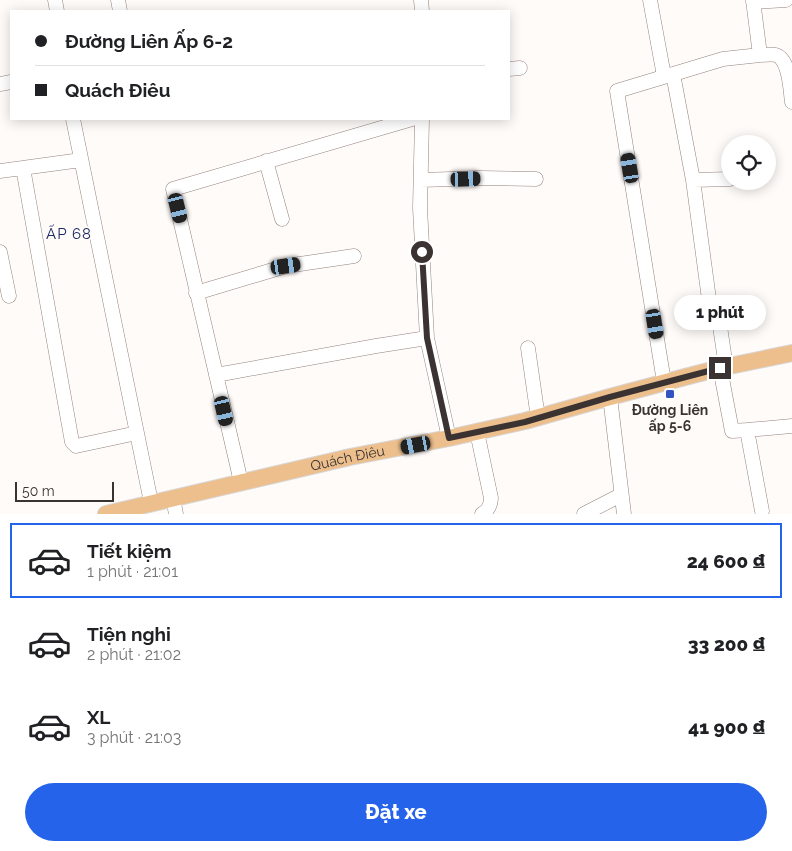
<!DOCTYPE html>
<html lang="vi">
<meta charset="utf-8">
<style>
body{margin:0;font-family:Raleway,sans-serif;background:#f2f2f2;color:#202124;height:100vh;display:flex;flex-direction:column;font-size:19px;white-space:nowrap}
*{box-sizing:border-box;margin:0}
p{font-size:16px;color:#757577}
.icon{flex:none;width:28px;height:28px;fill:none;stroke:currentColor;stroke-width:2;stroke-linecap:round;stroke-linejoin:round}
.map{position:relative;height:514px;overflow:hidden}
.drawer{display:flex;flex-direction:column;background:#fff;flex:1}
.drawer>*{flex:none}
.hud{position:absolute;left:10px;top:10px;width:500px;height:110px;border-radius:0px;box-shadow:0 2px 12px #0003;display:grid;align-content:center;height:110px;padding:0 25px;background:#fff}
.fabs{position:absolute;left:721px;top:135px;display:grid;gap:10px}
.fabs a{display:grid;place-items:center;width:55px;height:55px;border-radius:50%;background:#fff;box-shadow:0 2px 12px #0003;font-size:25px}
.scale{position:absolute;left:15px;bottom:12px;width:99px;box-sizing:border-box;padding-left:5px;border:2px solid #3b3331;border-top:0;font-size:14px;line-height:18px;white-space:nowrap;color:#3b3331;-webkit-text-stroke:4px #fffbf9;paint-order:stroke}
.end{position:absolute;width:22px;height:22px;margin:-11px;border:6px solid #3b3331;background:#fff;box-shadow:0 0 0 2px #fff}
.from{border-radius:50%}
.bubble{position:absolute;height:35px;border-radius:18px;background:#fff;box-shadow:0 2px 12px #0003;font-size:16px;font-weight:800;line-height:35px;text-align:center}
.car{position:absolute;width:15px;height:30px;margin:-15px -8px;border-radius:6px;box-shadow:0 0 4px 1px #0007;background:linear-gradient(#222 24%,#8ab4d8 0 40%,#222 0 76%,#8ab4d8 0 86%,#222 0)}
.hud b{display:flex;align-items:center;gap:18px;height:48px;font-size:19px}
.hud b+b{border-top:1px solid #e0e0e0}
.hud i{width:12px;height:12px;background:#202124}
ul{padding:9px 0 0;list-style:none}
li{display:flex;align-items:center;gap:15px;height:75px;margin:0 10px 8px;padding:0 15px;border:2px solid transparent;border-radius:0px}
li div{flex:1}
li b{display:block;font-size:19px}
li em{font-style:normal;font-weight:800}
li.active{border-color:#2563eb}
li>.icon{width:45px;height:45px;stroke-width:1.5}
.action{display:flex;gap:10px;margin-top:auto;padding:10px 25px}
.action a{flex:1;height:58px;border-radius:30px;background:#2563eb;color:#fff;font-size:20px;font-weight:800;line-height:58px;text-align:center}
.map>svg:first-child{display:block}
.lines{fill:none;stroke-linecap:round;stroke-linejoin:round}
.minor-casing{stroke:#94837d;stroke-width:15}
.major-casing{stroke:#d8d6d6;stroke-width:18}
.minor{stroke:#fff;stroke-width:14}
.major{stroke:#ecbf8d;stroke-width:16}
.route{stroke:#3b3331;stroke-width:6}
.poi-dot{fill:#3352c3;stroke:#fffbf9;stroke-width:2}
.labels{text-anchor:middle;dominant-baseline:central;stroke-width:4;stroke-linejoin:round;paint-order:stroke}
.poi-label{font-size:14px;font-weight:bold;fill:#3b3331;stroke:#fffbf9}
.street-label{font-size:14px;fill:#3b3331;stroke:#fffbf9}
.neighbourhood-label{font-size:15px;letter-spacing:1px;fill:#1b2c63;stroke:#fffbf9}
</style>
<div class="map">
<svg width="792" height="514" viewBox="0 0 792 514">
<rect width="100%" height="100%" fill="#fffbf9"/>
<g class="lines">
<defs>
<path id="minor" d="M55 0 57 11
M118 0 120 11
M421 0 422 11
M650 0 664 76
M753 0 760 55C765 55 771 54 776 55 790 60 790 89 792 102
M753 2 786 0
M509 69 520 68
M673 74 693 180 711 314 718 313 726 367
M0 84 11 82
M73 119 151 502
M422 119 420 208 427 338 449 438
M266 161 282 219
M23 168 72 442 76 446 137 433
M0 171 81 160
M421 180 481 178 536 179
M693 180 730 179
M0 252 9 296
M196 293 286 266 354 256
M528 348 538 418
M720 368 732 431 747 430 762 511
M216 375 376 346 427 338
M664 382 617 91 723 59 760 55
M610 397 624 514
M747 430 792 426
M477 432 491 498C491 506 488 510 482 514
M241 482 173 189 412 119
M173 498 176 514
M584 514 621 495"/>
<g id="major">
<path id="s1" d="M106 514 350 457 449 438 525 421 610 397 685 377 720 368 792 353"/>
</g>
</defs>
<use href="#minor" class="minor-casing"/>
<use href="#major" class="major-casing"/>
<use href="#minor" class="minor"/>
<use href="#major" class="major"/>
</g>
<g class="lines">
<path class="route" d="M422 252 427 338 449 438 525 422 610 397 720 368"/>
</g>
<rect class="poi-dot" x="665" y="389" width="10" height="10" rx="2.5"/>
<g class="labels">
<g class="poi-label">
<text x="670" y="410">Đường Liên<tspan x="670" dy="16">ấp 5-6</tspan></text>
</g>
<g class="street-label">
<text stroke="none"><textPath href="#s1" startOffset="248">Quách Điêu</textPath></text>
</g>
<g class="neighbourhood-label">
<text x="69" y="234">ẤP 68</text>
</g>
</g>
</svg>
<div class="fabs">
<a><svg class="icon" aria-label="locate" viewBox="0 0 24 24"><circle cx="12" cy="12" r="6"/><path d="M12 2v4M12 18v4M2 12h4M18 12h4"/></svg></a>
</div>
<div class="scale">50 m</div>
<i class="end from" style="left:422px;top:252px"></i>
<i class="end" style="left:720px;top:368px"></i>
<div class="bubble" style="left:674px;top:295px;width:92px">1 phút</div>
<i class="car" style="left:630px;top:168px;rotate:350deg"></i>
<i class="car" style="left:466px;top:179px;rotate:88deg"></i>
<i class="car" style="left:178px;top:208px;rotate:166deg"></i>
<i class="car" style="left:286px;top:266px;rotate:82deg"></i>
<i class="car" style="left:655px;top:324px;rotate:171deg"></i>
<i class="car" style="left:224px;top:411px;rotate:167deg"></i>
<i class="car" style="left:416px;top:445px;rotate:259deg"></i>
<div class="hud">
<b><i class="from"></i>Đường Liên Ấp 6-2</b>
<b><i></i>Quách Điêu</b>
</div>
</div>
<section class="drawer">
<ul>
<li class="active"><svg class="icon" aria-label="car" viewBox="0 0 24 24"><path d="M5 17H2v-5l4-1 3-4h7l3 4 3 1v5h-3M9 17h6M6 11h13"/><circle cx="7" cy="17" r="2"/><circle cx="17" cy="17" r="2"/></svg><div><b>Tiết kiệm</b><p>1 phút · 21:01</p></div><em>24 600 ₫</em></li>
<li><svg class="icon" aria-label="car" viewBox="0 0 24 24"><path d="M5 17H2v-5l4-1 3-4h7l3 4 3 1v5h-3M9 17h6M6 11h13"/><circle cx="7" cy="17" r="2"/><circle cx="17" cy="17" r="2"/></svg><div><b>Tiện nghi</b><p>2 phút · 21:02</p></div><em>33 200 ₫</em></li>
<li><svg class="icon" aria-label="car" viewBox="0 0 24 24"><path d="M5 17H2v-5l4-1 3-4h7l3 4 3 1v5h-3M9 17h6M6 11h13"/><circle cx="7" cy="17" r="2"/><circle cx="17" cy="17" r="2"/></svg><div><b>XL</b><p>3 phút · 21:03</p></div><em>41 900 ₫</em></li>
</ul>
<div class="action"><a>Đặt xe</a></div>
</section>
